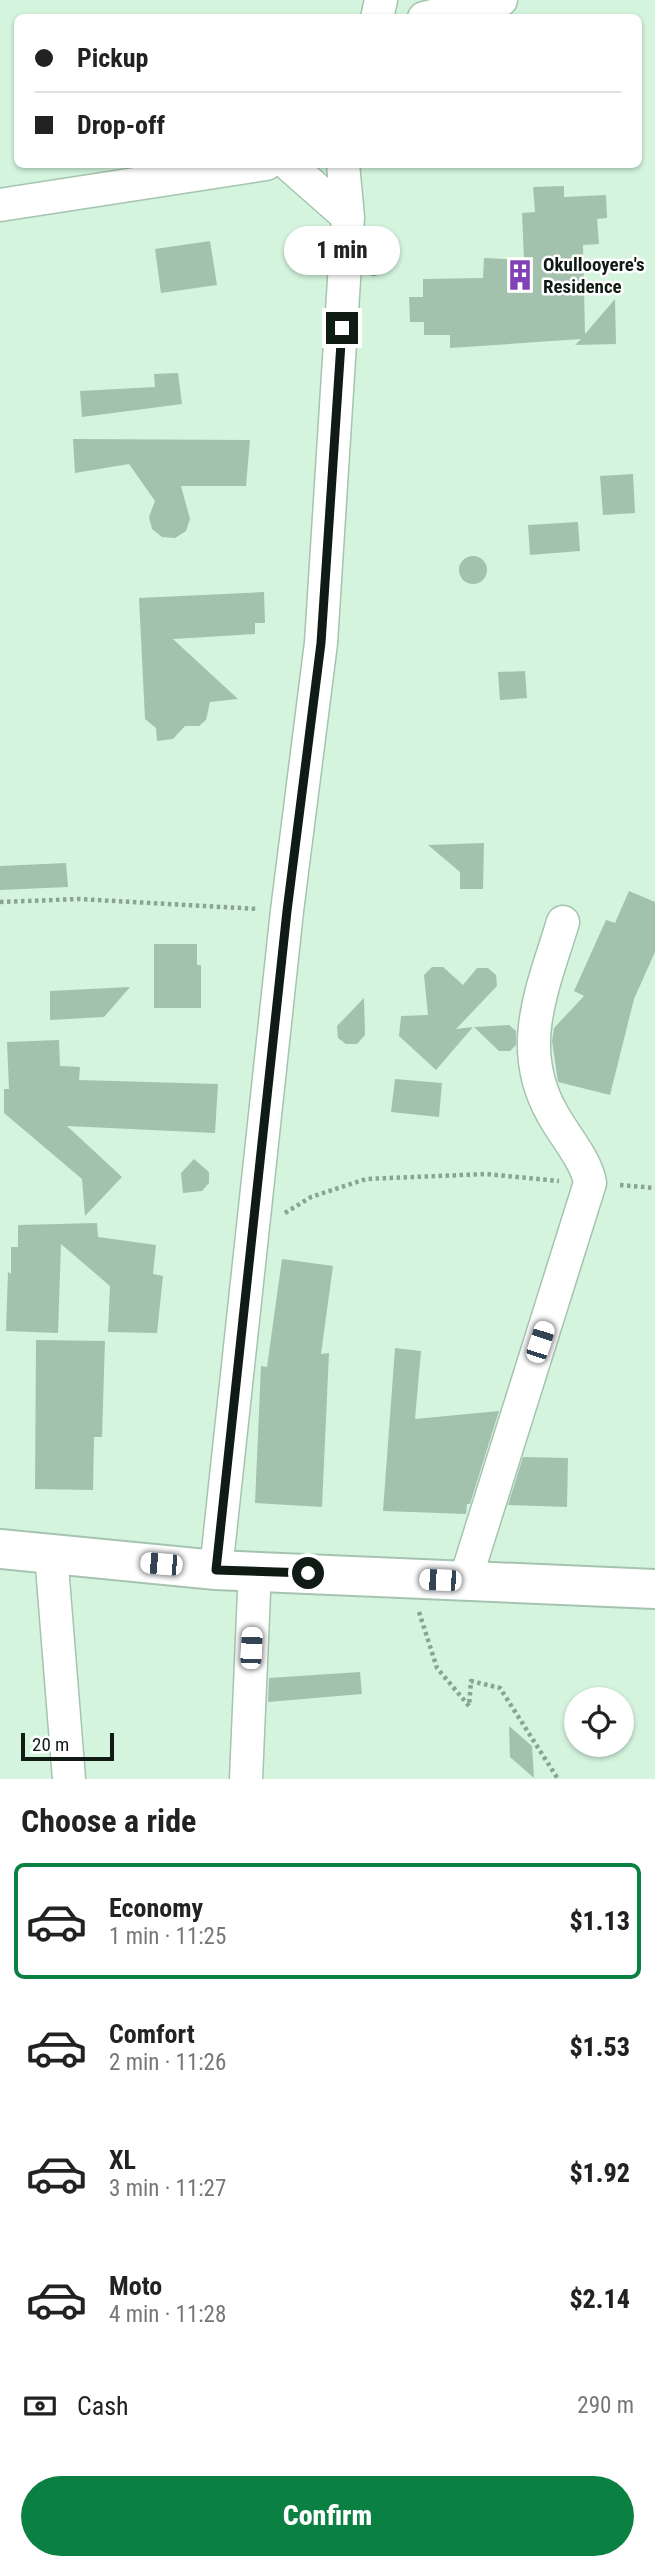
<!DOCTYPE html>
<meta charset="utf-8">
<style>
body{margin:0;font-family:"Roboto Condensed",sans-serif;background:#f6f6f6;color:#222;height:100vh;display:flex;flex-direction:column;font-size:26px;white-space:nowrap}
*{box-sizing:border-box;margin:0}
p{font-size:23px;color:#767676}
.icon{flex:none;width:38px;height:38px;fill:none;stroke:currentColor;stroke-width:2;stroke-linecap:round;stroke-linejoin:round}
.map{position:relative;height:1779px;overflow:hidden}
.sheet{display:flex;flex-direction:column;background:#fff;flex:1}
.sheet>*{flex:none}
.hud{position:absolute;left:14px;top:14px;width:628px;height:154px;border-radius:10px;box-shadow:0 2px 5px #0004;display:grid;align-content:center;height:154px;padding:0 21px;background:#fff}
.controls{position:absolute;left:564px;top:1687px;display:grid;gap:14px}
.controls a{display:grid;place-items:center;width:70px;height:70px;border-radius:50%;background:#fff;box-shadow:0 2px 5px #0004;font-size:35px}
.scale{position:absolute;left:21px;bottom:18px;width:93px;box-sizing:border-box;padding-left:7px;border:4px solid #0f1b14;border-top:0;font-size:19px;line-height:24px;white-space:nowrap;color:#0f1b14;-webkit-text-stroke:5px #fff;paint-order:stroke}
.end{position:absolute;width:32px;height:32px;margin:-16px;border:9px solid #0f1b14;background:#fff;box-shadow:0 0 0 4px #fff}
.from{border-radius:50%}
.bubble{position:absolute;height:49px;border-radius:24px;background:#fff;box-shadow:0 2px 5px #0004;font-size:23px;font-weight:800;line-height:49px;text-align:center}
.car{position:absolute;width:21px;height:42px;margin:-21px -10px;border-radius:9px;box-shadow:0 0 5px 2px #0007;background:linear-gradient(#fff 24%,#345 0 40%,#fff 0 76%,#345 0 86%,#fff 0)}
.hud b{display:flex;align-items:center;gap:24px;height:66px;font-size:26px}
.hud b+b{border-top:2px solid #e0e0e0}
.hud i{width:18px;height:18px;background:#222}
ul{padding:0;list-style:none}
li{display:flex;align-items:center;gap:21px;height:116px;margin:0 14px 10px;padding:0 7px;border:4px solid transparent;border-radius:10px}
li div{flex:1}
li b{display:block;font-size:26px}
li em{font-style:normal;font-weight:800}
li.active{border-color:#0b8043}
li>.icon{width:63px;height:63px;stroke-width:1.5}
h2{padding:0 21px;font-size:32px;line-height:84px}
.pay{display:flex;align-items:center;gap:18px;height:77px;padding:0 21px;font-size:26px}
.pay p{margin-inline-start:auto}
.primary-button{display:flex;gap:14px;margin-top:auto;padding:14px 21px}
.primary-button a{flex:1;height:80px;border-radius:42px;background:#0b8043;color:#fff;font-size:28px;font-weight:800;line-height:80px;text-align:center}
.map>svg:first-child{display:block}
.building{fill:#a3c2ae}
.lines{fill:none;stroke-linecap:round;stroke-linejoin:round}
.street-casing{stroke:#a5c4af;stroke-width:35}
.secondary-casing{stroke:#a5c4af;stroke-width:42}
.path{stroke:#8aa392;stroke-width:4.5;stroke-dasharray:3.5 3.5;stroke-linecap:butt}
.street{stroke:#fff;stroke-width:32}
.secondary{stroke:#fff;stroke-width:38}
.tree{fill:#6f957e}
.route{stroke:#0f1b14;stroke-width:9}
.labels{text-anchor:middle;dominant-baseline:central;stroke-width:5;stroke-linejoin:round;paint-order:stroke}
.poi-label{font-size:19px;font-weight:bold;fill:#0f1b14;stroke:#fff;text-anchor:start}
</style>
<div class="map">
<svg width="655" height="1779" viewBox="0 0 655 1779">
<rect width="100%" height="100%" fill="#d4f4de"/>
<path class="building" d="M564 186V197L606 195 607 218 597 219 599 244 583 245 585 334 615 299 616 344 575 345 581 339 450 348V335H424V322H410L409 297H423V279L483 278 484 258 524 260 522 213 535 212 533 187Z
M210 241 217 285 161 293 155 249Z
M178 373 182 404 82 417 80 391 155 387 154 374Z
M73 439 250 440 246 486H181L190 519 186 531 175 538 162 537 152 529 149 517 155 501 129 464 75 473Z
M633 474 635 513 603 515 600 476Z
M578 522 580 551 530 555 528 525Z
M459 570a14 14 0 1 1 28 0a14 14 0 1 1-28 0Z
M264 592 265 623H255V634L173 639 238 699 210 702 206 720 199 726H185L173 739 157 741 156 728 145 719 139 598Z
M525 671 527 698 500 700 498 672Z
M484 843 483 889H460V872L428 845Z
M66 863 68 887 0 890V866Z
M629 891 655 902V952L634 999 610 1095 558 1082 552 1041 554 1028 584 996 574 991 606 920 615 923Z
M154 944H197V965H201V1008H154Z
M432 967H443L463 985 477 968H488L496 975 497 986 456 1029 473 1027 436 1070 399 1036 401 1016 428 1015 424 975Z
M130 987 104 1017 50 1020V991Z
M364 998 365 1035 357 1044H346L338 1038 337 1026Z
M509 1025 516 1031V1045L510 1051H499L474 1027Z
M59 1040 60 1066 80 1067 79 1080 218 1084 215 1133 67 1126 122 1177 85 1216 82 1179 4 1113V1089H9L7 1042Z
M395 1079 442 1083 439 1117 391 1112Z
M194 1159 209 1172V1183L202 1191 183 1193 181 1173Z
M97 1223 98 1237 156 1245 153 1274 163 1276 157 1333 108 1332 110 1286 61 1244 58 1333 6 1331 8 1272 11 1274V1247H18V1225Z
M282 1259 333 1266 321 1354 329 1353 322 1507 255 1503 261 1366 267 1367Z
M36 1340 105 1341 102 1437H94L93 1490 35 1489Z
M395 1348 421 1351 415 1419 499 1411 470 1504H467L466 1514 383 1511Z
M523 1457 568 1458 567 1507 508 1505Z
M360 1672 362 1694 268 1702 269 1678Z
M509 1726 532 1746 534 1778 510 1757Z"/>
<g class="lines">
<defs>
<path id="street" d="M377 18 381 0
M424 18 501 0
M288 164 348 217
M0 205 266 164
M51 1554 69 1779
M216 1570 287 911 321 643 348 217 343 164
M465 1581 590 1183C587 1161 563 1134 552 1113 515 1047 543 988 563 922
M246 1779 255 1569"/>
<path id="secondary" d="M0 1549 216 1570 655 1589"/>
</defs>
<use href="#street" class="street-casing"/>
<use href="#secondary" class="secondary-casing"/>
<path class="path" d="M0 902 79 899 258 909
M620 1185 655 1188
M285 1213 311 1197 366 1179 486 1174 559 1181
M419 1612 437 1668 469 1706 471 1681 500 1688 558 1779"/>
<use href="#street" class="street"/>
<use href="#secondary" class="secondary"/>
</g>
<circle class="tree" cx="374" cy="266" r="10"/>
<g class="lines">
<path class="route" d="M308 1573 216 1570 287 911 321 643 342 328"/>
</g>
<defs>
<symbol id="building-bare" viewBox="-9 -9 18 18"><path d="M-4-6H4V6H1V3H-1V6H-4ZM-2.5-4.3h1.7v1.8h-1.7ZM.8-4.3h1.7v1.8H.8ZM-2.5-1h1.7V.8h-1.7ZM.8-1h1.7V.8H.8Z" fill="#8242b7" stroke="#fff" stroke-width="2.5" paint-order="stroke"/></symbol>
</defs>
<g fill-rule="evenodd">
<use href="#building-bare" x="498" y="253" width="44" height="44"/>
</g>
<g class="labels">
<g class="poi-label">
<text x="543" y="264">Okullooyere's<tspan x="543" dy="22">Residence</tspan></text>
</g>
</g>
</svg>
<div class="controls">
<a><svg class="icon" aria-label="locate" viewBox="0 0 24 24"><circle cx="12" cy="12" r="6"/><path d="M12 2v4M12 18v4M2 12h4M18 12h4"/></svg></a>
</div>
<div class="scale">20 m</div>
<i class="end from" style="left:308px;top:1573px"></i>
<i class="end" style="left:342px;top:328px"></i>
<div class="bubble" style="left:284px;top:226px;width:116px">1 min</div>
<i class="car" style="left:540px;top:1342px;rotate:18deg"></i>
<i class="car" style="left:161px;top:1564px;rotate:275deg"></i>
<i class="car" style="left:440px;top:1580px;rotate:272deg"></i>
<i class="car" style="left:251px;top:1648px;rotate:3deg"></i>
<div class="hud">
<b><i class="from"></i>Pickup</b>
<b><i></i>Drop-off</b>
</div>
</div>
<section class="sheet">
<h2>Choose a ride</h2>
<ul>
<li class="active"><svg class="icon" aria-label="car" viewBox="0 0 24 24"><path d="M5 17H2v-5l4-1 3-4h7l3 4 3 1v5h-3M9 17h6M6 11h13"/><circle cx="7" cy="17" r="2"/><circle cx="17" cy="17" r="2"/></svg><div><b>Economy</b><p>1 min · 11:25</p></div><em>$1.13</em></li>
<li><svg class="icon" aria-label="car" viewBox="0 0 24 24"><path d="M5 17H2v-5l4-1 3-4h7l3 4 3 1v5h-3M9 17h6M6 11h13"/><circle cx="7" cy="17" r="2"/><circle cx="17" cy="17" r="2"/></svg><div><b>Comfort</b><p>2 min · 11:26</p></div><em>$1.53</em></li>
<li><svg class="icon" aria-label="car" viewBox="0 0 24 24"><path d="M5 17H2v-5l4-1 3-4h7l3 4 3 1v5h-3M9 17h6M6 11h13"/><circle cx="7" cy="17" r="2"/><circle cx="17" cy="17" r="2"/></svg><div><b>XL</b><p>3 min · 11:27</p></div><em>$1.92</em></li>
<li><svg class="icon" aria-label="car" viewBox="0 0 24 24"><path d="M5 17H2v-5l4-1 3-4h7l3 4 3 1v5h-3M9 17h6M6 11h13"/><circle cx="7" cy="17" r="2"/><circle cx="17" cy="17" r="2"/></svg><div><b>Moto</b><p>4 min · 11:28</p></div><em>$2.14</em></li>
</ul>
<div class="pay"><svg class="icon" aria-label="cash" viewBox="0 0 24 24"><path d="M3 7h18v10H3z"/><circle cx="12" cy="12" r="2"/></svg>Cash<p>290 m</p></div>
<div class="primary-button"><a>Confirm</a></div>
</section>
